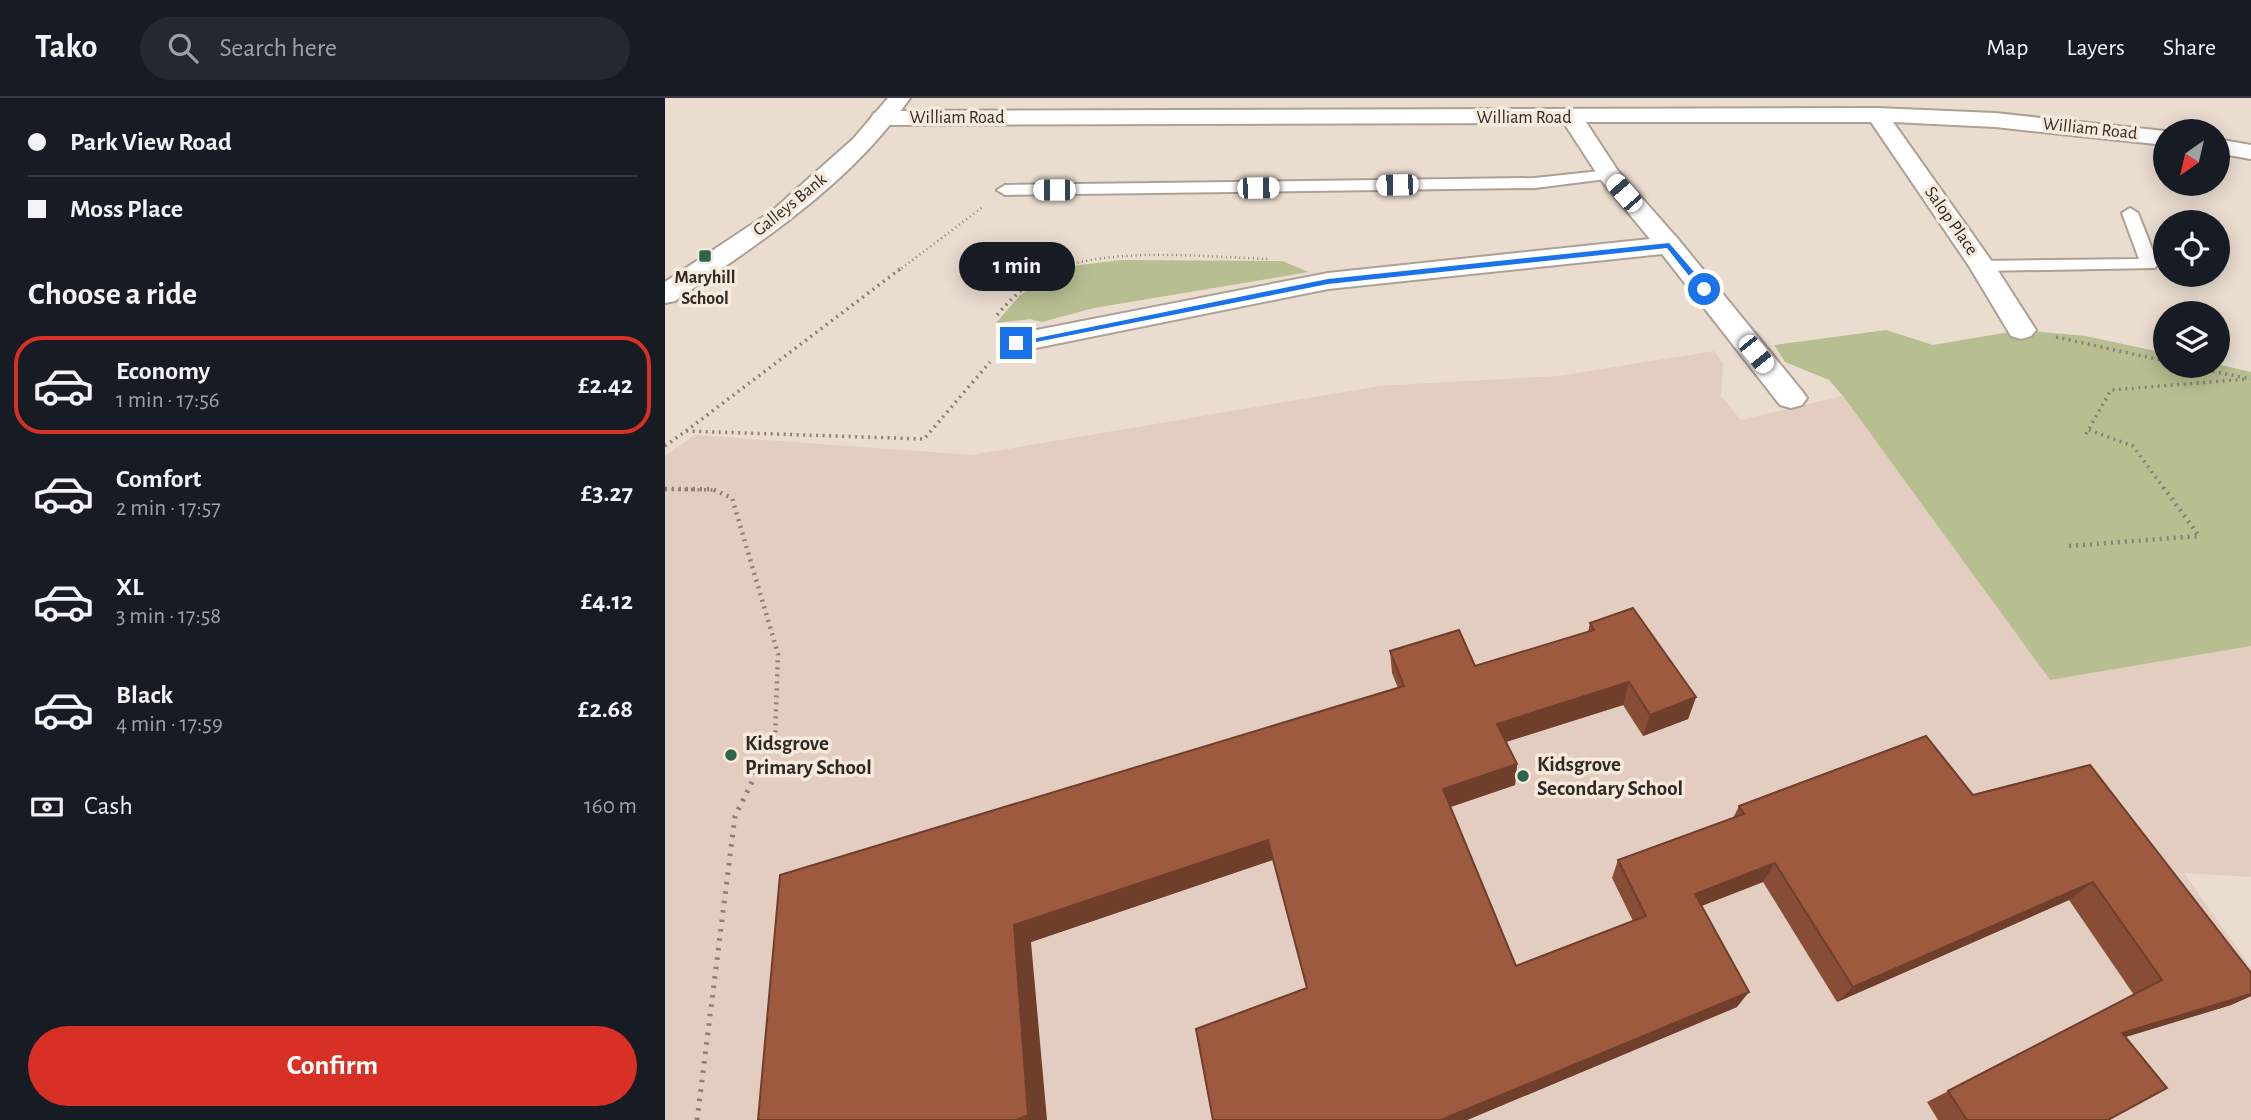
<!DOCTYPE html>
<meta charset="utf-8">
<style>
body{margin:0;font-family:"Alegreya Sans",sans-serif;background:#242831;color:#f1f3f6;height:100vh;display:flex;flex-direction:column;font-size:26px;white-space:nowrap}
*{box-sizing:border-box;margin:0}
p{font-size:23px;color:#9ea1a6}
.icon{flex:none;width:38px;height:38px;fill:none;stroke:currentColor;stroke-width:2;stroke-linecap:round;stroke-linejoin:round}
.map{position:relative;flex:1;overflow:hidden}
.sheet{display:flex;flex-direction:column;background:#171b24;width:665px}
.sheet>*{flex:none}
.banner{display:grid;align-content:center;height:154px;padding:0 28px;background:#171b24}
.needle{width:46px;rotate:214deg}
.controls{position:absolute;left:1488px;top:21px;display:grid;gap:14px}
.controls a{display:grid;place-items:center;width:77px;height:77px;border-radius:50%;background:#171b24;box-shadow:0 4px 18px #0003;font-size:35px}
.end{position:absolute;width:32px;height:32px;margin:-16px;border:9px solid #1a73e8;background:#fff;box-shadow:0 0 0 4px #fff}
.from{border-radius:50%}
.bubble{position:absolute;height:49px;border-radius:24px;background:#171b24;box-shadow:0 4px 18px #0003;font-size:23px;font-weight:600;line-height:49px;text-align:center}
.car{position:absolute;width:21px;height:42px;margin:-21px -10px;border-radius:9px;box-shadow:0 0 5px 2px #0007;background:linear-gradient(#fff 24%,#345 0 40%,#fff 0 76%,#345 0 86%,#fff 0)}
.banner b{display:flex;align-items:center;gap:24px;height:66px;font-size:26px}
.banner b+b{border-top:2px solid #363941}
.banner i{width:18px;height:18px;background:#f1f3f6}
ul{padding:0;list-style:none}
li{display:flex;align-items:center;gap:21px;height:98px;margin:0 14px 10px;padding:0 14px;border:4px solid transparent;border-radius:28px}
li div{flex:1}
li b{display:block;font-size:26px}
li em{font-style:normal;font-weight:600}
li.current{border-color:#d93025}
li>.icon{width:63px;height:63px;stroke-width:1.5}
h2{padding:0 28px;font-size:32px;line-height:84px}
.pay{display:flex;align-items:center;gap:18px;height:77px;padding:0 28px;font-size:26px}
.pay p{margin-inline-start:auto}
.cta{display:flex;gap:14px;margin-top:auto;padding:14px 28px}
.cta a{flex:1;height:80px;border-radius:42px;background:#d93025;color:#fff;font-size:28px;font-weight:600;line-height:80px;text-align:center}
header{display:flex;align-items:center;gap:42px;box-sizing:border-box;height:98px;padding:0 35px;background:#171b24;border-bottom:2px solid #363941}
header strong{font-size:33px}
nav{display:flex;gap:38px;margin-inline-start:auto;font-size:24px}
.search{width:490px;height:63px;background:#242831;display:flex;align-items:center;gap:18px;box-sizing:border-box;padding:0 24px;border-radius:38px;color:#9ea1a6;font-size:26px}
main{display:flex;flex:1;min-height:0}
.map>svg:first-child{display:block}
.education{fill:#e2cdc0}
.green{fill:#b7be90}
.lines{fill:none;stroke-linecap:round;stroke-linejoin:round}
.lane-casing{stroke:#ada094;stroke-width:4}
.street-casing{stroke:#ada094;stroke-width:4}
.secondary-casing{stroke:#ada094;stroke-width:4}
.path-far3{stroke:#8b8178;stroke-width:2.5;stroke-dasharray:1 3.5;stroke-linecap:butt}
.path-far2{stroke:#8b8178;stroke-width:3.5;stroke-dasharray:2 4.5;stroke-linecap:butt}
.path-far1{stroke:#8b8178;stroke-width:4.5;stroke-dasharray:2 5;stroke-linecap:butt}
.path{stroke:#8b8178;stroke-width:5;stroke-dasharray:2.5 7;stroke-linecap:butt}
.lane{fill:#fff;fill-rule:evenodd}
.street{fill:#fff;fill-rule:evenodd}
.secondary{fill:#fff;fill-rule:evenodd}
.wall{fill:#884d36}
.shaded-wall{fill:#6f3f2c}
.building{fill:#9e5a3f;stroke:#6f3f2c;stroke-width:2}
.route{fill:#1a73e8}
.poi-dot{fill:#2e654b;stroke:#f7e9dc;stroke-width:2.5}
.labels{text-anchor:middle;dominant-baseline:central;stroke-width:7;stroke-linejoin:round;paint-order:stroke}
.far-street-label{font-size:18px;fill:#2f2a25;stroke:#f7e9dc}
.far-poi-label{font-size:18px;font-weight:bold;fill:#2f2a25;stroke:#f7e9dc}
.poi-label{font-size:21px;font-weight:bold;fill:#2f2a25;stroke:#f7e9dc;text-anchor:start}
</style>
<header>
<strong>Tako</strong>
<div class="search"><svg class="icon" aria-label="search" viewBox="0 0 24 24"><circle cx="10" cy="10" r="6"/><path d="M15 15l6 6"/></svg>Search here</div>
<nav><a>Map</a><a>Layers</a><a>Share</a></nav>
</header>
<main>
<section class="sheet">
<div class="banner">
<b><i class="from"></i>Park View Road</b>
<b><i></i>Moss Place</b>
</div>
<h2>Choose a ride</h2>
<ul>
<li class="current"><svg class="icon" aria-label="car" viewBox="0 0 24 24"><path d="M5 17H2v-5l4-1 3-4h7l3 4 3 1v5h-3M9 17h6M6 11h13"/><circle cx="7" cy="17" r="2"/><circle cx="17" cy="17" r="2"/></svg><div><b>Economy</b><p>1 min · 17:56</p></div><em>£2.42</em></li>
<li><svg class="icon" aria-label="car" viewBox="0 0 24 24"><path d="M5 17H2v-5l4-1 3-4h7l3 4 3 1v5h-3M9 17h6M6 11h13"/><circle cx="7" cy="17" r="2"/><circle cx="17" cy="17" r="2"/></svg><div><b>Comfort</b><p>2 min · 17:57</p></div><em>£3.27</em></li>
<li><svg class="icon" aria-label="car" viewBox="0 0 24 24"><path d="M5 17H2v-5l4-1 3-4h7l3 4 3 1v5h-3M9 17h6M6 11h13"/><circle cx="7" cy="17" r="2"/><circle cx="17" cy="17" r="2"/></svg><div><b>XL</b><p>3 min · 17:58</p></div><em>£4.12</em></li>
<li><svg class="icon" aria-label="car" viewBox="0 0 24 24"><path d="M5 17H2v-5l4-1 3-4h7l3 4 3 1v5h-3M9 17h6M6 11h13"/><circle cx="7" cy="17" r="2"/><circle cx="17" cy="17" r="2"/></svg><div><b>Black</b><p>4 min · 17:59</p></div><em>£2.68</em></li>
</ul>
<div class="pay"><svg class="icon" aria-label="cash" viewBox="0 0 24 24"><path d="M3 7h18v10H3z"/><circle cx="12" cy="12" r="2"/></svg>Cash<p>160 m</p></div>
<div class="cta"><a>Confirm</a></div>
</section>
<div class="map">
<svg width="1586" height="1022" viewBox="0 0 1586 1022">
<rect width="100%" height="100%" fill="#eadccf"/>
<path class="education" d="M1049 253 1058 265 1056 298 1076 322 1178 298 1385 582 1586 548V779L1519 775 1586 870V1022H0V358L30 337 307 357 714 288 893 278Z"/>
<path class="green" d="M456 162 617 163 644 174 429 210 377 224 365 221 331 225 355 197 407 168Z
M1221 232 1268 247 1356 232 1420 238 1500 255V268L1552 266 1586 274V548L1385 582 1178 298 1164 282 1120 264 1109 247Z"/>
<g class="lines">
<defs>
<path id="lane" d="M944 72 949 74 952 77 949 80 870 90 340 97 332 92 340 87 870 80Z
M1465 110 1473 115 1493 166 1490 170 1317 173 1308 168 1317 163 1474 161 1457 115Z"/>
<path id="street" d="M1212 10 1330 15 1500 33V47L1330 29 1228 24 1330 168 1371 232 1366 238 1356 241 1346 238 1304 168 1206 24H921L953 73 1013 141 1137 293 1142 300 1137 307 1126 310 1115 307 997 156 663 191 351 254 341 251 336 245 341 239 351 236 663 175 985 141 936 82 899 25 217 27 209 25 206 20 209 15 217 13Z
M1552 41 1586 47V61L1552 55Z"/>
<path id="secondary" d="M223 0H245C185 87 95 144 10 203L0 205V184L107 113 188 41Z"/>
</defs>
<use href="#lane" class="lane-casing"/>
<use href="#street" class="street-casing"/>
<use href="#secondary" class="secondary-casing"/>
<path class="path-far3" d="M233 173 319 108
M387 173C446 148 541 159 605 161"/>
<path class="path-far2" d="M332 217C349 197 366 182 391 171
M1391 239 1500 263
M1522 268 1586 281
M1424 332 1468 348 1500 392
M21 333 235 171
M1421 336 1446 292 1583 281
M0 348 21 333 259 341 325 264
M0 391 48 392"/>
<path class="path-far1" d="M0 391H47L67 400 113 556 110 639 95 670
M1404 448 1534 438 1499 390"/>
<path class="path" d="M32 1022 70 718 95 668"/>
<use href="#lane" class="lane"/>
<use href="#street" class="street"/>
<use href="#secondary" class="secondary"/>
</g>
<path class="wall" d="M925 525 1031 599 1023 621 978 638 958 607 841 644 852 666 850 687 786 709 851 868 968 823 947 780 953 762 1068 720 1074 708 1308 697 1586 875V898L1566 907 1461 939 1443 1022H1273L1262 1004 1469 897 1404 802 1172 904 1098 784 1036 808 1072 909 802 1022H548L642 890 608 762 366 844 93 1022 733 590 727 575 725 553 810 568 923 534Z"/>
<path class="shaded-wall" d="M964 584 958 607 831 647 832 626Z
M1031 599 1023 621 978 638 985 617Z
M852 666 850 687 779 711 778 691Z
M603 742 610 761 366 844 382 1022H351L349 827Z
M1110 765 1098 784 1021 814 1030 796Z
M1428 784 1404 802 1172 904 1188 889Z
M1084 894 1072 909 802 1022H776Z
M1586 896V898L1566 907 1430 948 1457 935Z"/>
<path class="building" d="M968 510 1031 599 985 617 964 584 832 626 852 666 778 691 851 868 981 818 953 762 1079 716 1074 708 1261 638 1308 697 1425 667 1586 875V896L1457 935 1502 990 1443 1022H1302L1283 993 1497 882 1428 784 1188 889 1110 765 1030 796 1084 894 776 1022H548L531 931 642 890 603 742 349 827 363 1017 351 1022H93L115 777 739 588 725 553 794 532 810 568 929 532 925 525Z"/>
<path class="route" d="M1004 145 1042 189V193H1036L1002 150 663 186 351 248 347 245 663 181Z"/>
<g class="poi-dot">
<rect x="33" y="151" width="14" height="14" rx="3.5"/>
<circle cx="66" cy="657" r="7"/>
<circle cx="858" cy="678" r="7"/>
</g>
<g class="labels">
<g class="far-street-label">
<text x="292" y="20">William Road</text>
<text x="859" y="20">William Road</text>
<text transform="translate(1425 31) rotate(6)">William Road</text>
<text transform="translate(125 107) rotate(-39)">Galleys Bank</text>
<text transform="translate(1286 123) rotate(55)">Salop Place</text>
</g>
<g class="far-poi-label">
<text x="40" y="180">Maryhill<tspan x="40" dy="21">School</tspan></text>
</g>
<g class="poi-label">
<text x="80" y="645">Kidsgrove<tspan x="80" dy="24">Primary School</tspan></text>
<text x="872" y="666">Kidsgrove<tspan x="872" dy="24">Secondary School</tspan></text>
</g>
</g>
</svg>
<div class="controls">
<a><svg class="needle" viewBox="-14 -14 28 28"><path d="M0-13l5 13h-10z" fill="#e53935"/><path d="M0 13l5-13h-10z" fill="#9ea1a6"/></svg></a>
<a><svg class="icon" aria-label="locate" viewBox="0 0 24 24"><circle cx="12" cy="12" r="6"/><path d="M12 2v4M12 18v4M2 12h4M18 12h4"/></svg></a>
<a><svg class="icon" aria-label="layers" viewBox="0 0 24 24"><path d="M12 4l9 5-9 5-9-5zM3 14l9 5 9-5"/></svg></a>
</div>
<i class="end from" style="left:1039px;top:191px"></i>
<i class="end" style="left:351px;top:245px"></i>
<div class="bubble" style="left:294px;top:144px;width:116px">1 min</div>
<i class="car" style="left:732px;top:87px;rotate:269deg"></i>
<i class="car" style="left:593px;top:90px;rotate:89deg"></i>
<i class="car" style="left:389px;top:92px;rotate:270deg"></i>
<i class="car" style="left:959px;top:95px;rotate:319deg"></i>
<i class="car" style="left:1091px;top:256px;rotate:141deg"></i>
</div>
</main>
